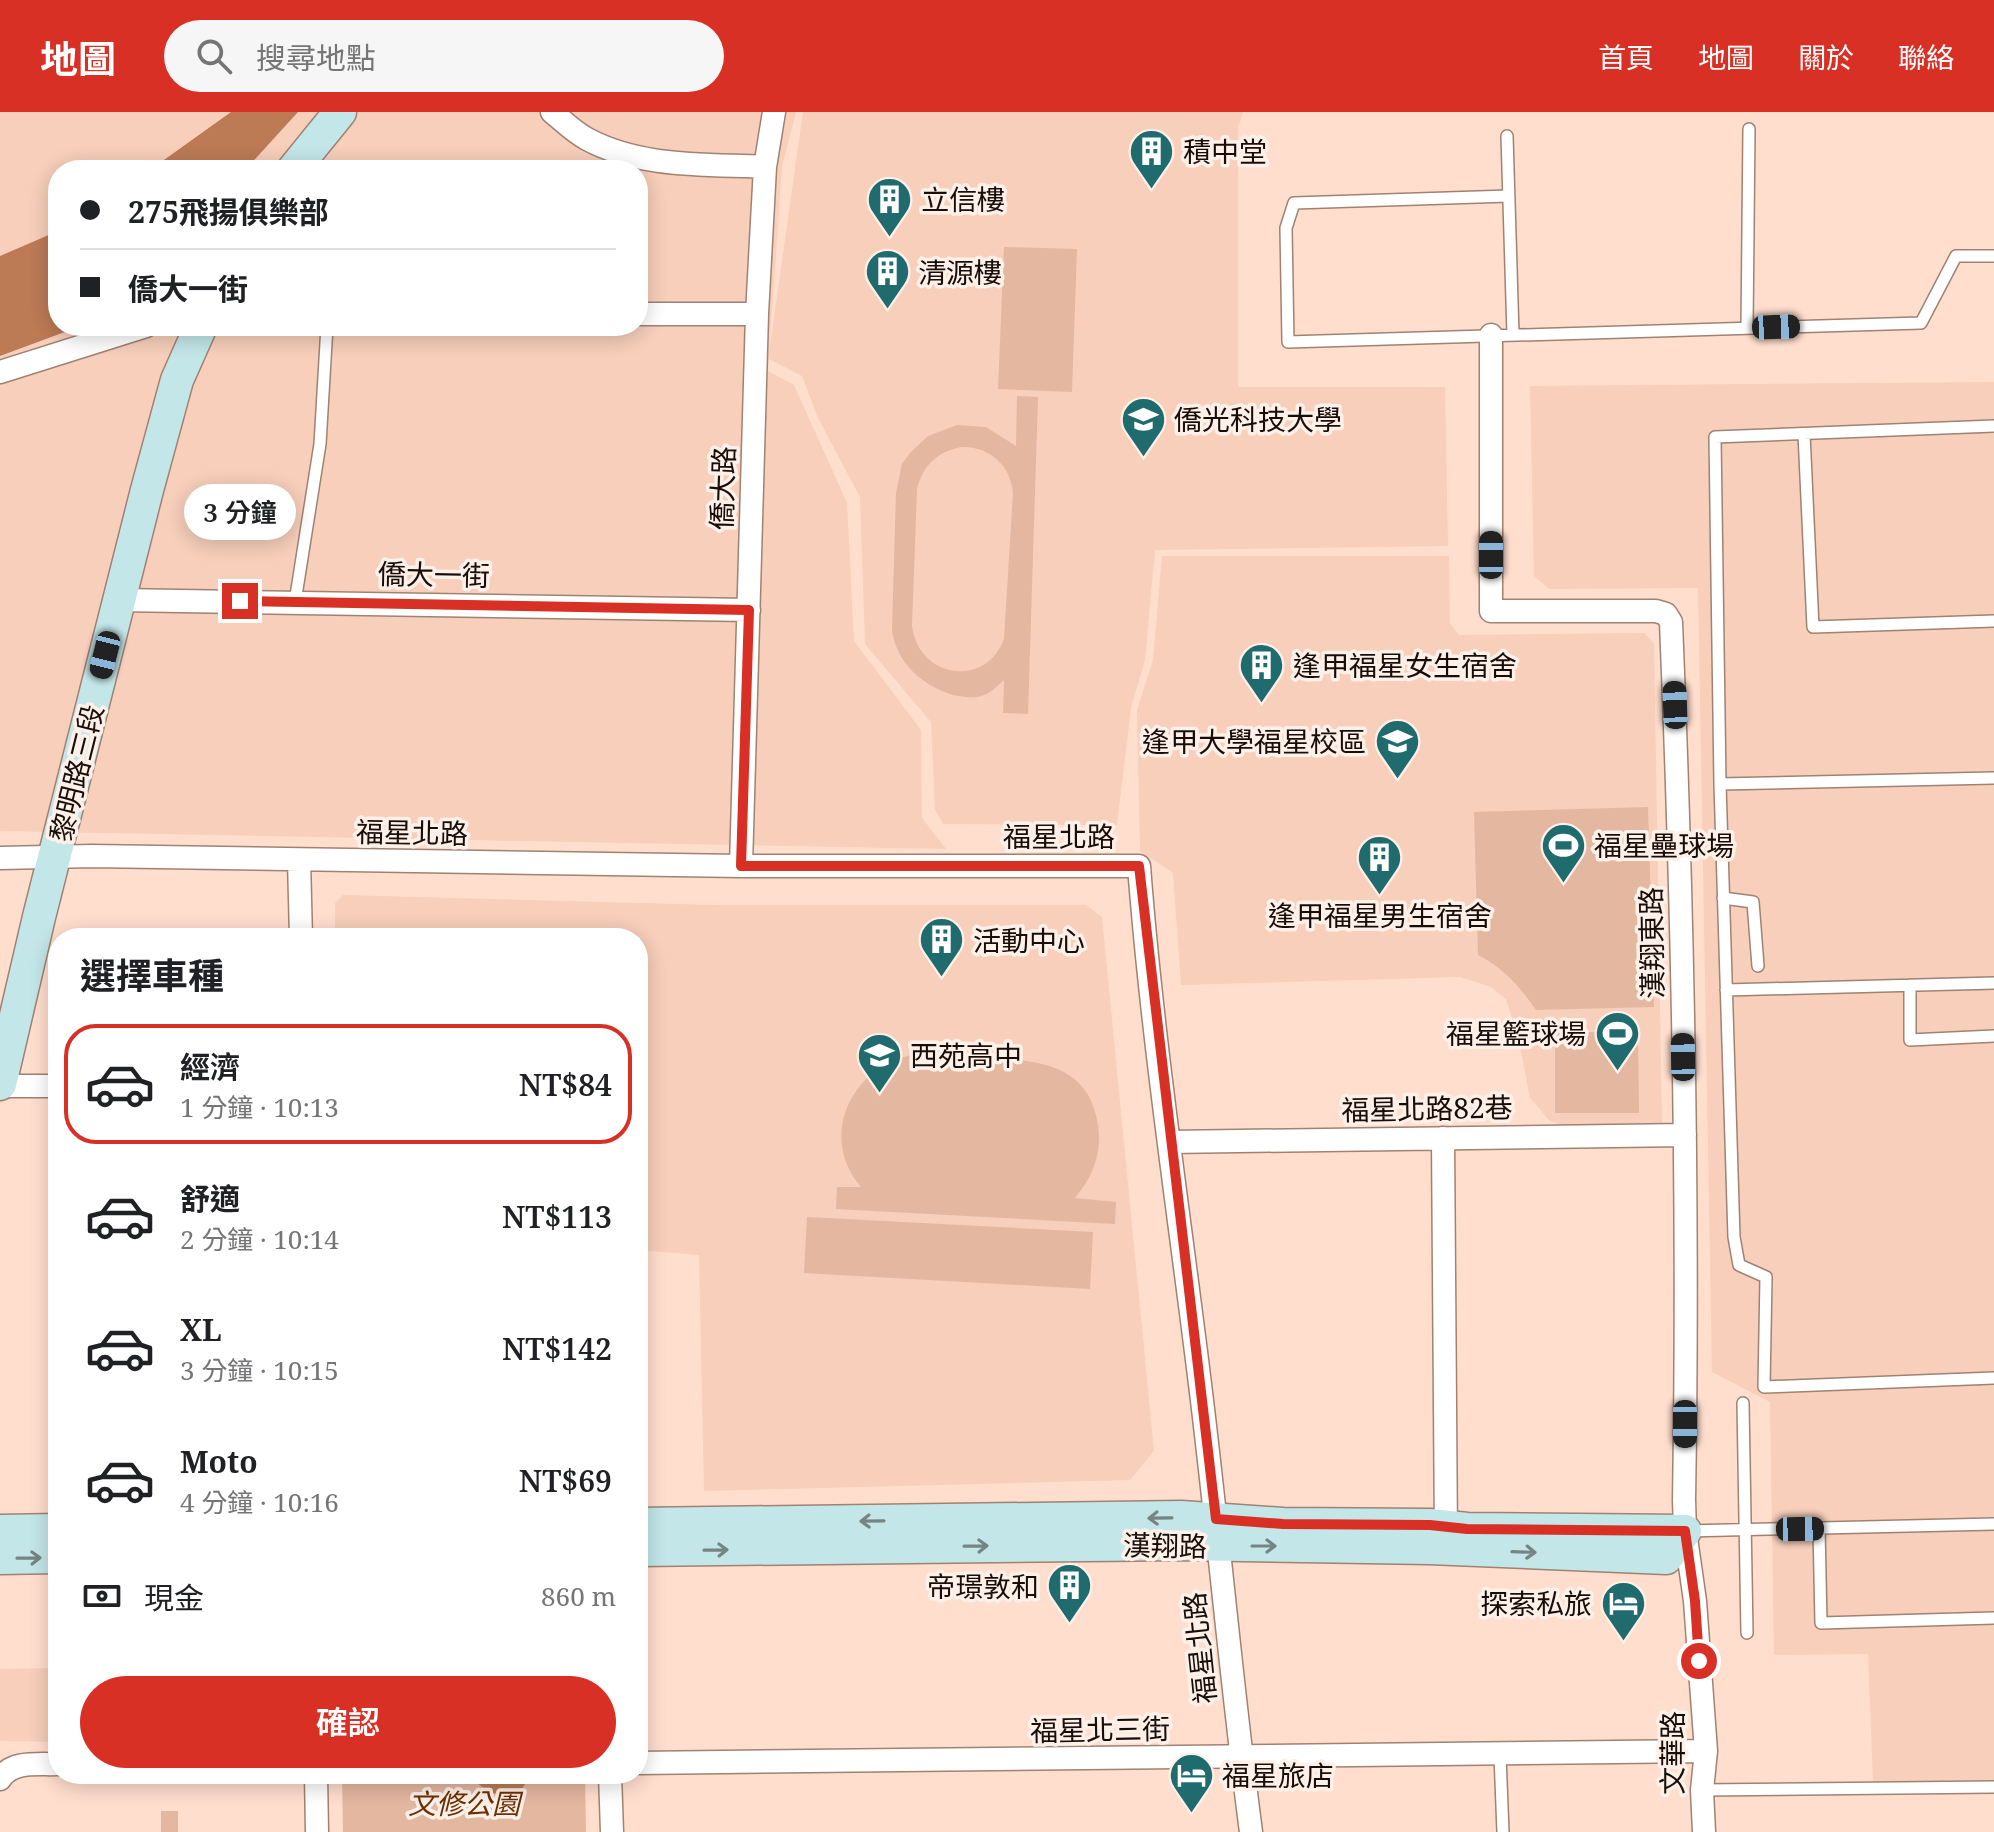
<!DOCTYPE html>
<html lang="zh-TW">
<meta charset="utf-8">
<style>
body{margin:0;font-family:"Noto Serif","Noto Sans TC",serif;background:#f6f6f6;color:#202124;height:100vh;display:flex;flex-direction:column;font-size:30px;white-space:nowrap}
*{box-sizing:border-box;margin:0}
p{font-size:26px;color:#757577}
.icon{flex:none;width:44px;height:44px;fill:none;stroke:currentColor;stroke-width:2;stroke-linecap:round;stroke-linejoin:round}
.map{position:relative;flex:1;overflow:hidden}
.drawer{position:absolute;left:48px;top:816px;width:600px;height:856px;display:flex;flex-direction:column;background:#fff;border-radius:32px;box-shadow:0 4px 20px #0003}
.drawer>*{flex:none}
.banner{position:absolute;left:48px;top:48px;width:600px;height:176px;border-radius:32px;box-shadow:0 4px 20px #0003;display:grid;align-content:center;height:176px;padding:0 32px;background:#fff}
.end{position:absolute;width:36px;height:36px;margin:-18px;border:10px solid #d93025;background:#fff;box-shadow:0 0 0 4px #fff}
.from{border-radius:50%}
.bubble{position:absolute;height:56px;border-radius:28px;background:#fff;box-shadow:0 4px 20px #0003;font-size:26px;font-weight:600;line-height:56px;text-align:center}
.car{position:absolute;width:24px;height:48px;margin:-24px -12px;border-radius:10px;box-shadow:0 0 6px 2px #0007;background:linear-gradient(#222 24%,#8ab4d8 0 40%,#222 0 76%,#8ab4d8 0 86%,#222 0)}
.banner b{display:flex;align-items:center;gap:28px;height:76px;font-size:30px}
.banner b+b{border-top:2px solid #e0e0e0}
.banner i{width:20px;height:20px;background:#202124}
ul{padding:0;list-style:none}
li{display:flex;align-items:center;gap:24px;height:120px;margin:0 16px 12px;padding:0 16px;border:4px solid transparent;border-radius:32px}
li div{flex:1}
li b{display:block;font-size:30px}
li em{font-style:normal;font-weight:600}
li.selected{border-color:#d93025}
li>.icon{width:72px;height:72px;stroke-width:1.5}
h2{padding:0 32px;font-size:36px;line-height:96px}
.pay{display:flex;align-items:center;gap:20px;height:88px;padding:0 32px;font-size:30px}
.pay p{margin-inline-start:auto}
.cta{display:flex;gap:16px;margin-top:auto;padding:16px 32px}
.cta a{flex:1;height:92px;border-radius:48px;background:#d93025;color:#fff;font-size:32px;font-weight:600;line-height:92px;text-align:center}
header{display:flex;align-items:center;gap:48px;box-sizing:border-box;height:112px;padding:0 40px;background:#d93025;color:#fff}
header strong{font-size:38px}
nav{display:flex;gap:44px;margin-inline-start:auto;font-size:28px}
.search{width:560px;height:72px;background:#f6f6f6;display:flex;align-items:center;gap:20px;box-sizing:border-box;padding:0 28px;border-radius:44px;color:#757577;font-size:30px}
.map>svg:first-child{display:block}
.built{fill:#f7cfbb;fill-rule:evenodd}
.green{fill:#e4b7a0;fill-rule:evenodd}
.water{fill:#bc7a55}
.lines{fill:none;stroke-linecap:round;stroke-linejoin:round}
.lane-casing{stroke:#a08272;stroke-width:14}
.street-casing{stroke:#a08272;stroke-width:25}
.secondary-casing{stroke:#a08272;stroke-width:35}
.lane{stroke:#fff;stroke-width:11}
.street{stroke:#fff;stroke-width:22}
.secondary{stroke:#c3e6e8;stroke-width:32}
.oneway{stroke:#768483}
.route{stroke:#d93025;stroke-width:10}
.labels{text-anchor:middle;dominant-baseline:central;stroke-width:7;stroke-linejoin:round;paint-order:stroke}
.poi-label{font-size:28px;fill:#180d08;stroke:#fdf0e9;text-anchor:start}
.street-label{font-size:28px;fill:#180d08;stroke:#fdf0e9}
.park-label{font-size:28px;font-style:italic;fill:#6e2f02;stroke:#fdf0e9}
</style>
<header>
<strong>地圖</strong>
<div class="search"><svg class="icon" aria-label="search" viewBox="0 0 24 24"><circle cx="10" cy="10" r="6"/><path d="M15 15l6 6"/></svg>搜尋地點</div>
<nav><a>首頁</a><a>地圖</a><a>關於</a><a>聯絡</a></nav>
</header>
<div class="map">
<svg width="1994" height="1720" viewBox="0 0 1994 1720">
<rect width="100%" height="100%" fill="#ffdecd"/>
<path class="built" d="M0 0H796L782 55 769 241 803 0H1243L1238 15V275H1445L1448 434 1155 438 1145 548 1131 596 1117 713 943 712 935 697 931 610 865 532 860 385 818 306 802 264 769 247 768 259 794 273 847 391 854 529 921 618 922 706 946 737 0 719ZM58 58H638V214H58Z
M1994 270V1668L1873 1670 1868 1542 1774 1543 1770 1290 1712 1260 1698 476 1549 477 1534 464 1530 274Z
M1162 444H1449L1450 511 1459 523 1644 521 1654 531 1662 1013H1563L1550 1009 1530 986 1518 924 1506 887 1491 875 1460 865 1181 873 1173 761 1140 739 1137 598 1153 548Z
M343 783 714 793H1086L1102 805 1154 1339 1130 1368 704 1379 699 1143 638 1138V826H335V791Z
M58 1556V1630L0 1629V1557Z"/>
<path class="green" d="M1004 135 1077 137 1072 280 998 277Z
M1017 284 1038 285 1028 602 1003 601 1004 568C998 573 992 580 984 583 975 587 963 585 953 583 922 573 897 552 892 518L896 381 902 352 910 341 928 324 957 313 986 315 1016 334ZM961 335C989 334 1011 353 1013 381L1004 527C985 578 917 565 912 513L917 377C923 353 937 340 961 335Z
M1648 695 1654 895 1536 898C1519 874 1505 857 1478 843L1474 700Z
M1555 920H1638L1639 1001H1555Z
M918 942C942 943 967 945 991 946 1041 949 1089 953 1098 1013 1102 1042 1093 1064 1075 1086L1116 1090 1115 1112 836 1097 837 1075H861C816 1023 854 950 918 942Z
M807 1105 1093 1120 1090 1177 804 1161Z
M342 1662H585L586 1720H343Z
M161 1699H178V1720H161Z"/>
<path class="water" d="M231 0H298L245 58H150Z
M58 119V214H81L0 244V144Z
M476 1662H532L521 1678 491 1682 476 1670Z"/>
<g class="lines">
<defs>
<path id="lane" d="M1507 24 1513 222
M1509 84 1294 91 1286 116 1288 230 1921 211 1956 144H1994
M1747 216 1749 17
M1994 314 1715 325 1720 672 1734 1125 1739 1153 1766 1165 1764 1275 1994 1266
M1804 322 1813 515 1994 509
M295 490 320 332 327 214
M1720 672 1994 666
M1723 786 1753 790 1758 854
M1910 873V928L1994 924
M1726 878 1994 871
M1743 1291 1747 1521
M1819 1416 1821 1511 1994 1506
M1686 1419 1994 1412
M1500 1643 1503 1720
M1702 1678 1994 1675"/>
<path id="street" d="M552 0C563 9 574 20 587 27 641 56 706 52 765 55
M638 202H757
M1491 223V499H1656L1666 502 1671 510C1683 803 1689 1095 1684 1388L1685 1419 1695 1489 1706 1639 1702 1678 1704 1720
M0 260 146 214
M119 488 749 498
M0 746 92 744 741 754H1139C1152 924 1178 1094 1199 1264 1218 1416 1231 1568 1251 1720
M299 748 301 826
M741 754 757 202 765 55 774 0
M0 974H58
M1443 1026 1446 1428
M1170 1030 1685 1023
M638 1651 1706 1639
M316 1662 317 1720
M610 1662 612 1720
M0 1667C12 1648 38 1653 58 1652"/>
<path id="secondary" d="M293 58 340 0
M0 972 39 805 147 378 177 268 201 214
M638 1412 1181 1405 1283 1412 1430 1413 1467 1417 1685 1419
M0 1419 58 1418
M638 1438 1182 1432 1429 1436 1666 1446 1685 1419
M0 1446 58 1445"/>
</defs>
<use href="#lane" class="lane-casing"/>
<use href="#street" class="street-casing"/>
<use href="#secondary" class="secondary-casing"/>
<use href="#lane" class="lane"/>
<use href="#street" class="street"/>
<use href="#secondary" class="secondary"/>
</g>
<defs><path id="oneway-shaft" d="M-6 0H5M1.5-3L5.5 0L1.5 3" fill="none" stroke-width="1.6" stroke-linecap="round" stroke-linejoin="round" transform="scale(2)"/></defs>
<g class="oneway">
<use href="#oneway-shaft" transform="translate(1160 1406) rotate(179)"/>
<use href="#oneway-shaft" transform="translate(872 1409) rotate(179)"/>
<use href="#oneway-shaft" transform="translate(976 1434) rotate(-1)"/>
<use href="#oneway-shaft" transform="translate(1264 1434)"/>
<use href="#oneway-shaft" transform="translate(716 1438) rotate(-1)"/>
<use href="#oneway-shaft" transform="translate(1524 1440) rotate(2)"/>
<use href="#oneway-shaft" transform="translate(29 1446) rotate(-1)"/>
</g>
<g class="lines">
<path class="route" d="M240 489 749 498 741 754H1139L1216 1407 1283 1412 1430 1413 1467 1417 1685 1419 1695 1489 1699 1549"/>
</g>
<defs>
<symbol id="building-pin" viewBox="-11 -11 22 30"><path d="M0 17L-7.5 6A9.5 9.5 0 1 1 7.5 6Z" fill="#1f6b6e" stroke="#fdf0e9"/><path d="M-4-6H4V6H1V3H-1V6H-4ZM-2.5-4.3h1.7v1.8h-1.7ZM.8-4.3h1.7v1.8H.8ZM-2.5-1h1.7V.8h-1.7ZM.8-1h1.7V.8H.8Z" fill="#fff"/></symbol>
<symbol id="university-pin" viewBox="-11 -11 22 30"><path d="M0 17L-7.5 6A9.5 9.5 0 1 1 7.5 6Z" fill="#1f6b6e" stroke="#fdf0e9"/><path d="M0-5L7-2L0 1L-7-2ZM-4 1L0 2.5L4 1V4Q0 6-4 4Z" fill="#fff"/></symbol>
<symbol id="stadium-pin" viewBox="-11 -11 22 30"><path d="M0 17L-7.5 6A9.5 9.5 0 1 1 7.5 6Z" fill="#1f6b6e" stroke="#fdf0e9"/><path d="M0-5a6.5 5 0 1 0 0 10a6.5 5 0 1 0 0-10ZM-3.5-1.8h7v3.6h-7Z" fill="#fff"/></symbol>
<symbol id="school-pin" viewBox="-11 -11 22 30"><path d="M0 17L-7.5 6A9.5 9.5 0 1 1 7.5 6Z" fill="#1f6b6e" stroke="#fdf0e9"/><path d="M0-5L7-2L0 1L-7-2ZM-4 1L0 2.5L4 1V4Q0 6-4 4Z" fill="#fff"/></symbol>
<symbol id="hotel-pin" viewBox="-11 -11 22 30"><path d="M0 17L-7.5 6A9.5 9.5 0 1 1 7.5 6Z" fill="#1f6b6e" stroke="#fdf0e9"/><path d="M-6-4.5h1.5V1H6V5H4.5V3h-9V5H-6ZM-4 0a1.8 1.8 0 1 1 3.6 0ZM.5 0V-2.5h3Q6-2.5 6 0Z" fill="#fff"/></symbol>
</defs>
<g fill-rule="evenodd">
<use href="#building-pin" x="1126" y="14" width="51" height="69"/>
<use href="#building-pin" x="864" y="62" width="51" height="69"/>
<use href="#building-pin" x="862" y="134" width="51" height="69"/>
<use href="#university-pin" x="1118" y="282" width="51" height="69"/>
<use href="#building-pin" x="1236" y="528" width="51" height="69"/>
<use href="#university-pin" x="1372" y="604" width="51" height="69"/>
<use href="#stadium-pin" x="1538" y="708" width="51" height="69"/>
<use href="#building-pin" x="1354" y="720" width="51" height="69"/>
<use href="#building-pin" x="916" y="802" width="51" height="69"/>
<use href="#stadium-pin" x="1592" y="896" width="51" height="69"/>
<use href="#school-pin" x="854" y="918" width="51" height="69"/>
<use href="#building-pin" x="1044" y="1448" width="51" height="69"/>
<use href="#hotel-pin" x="1598" y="1466" width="51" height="69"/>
<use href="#hotel-pin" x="1166" y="1638" width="51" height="69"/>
</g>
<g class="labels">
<g class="poi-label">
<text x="1183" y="39">積中堂</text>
<text x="921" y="87">立信樓</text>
<text x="918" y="160">清源樓</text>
<text x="1174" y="307">僑光科技大學</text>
<text x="1293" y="553">逢甲福星女生宿舍</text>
<text x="1366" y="629" text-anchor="end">逢甲大學福星校區</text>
<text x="1594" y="733">福星壘球場</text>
<text x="1380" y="803" text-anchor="middle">逢甲福星男生宿舍</text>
<text x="973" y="828">活動中心</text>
<text x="1586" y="921" text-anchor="end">福星籃球場</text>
<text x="910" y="943">西苑高中</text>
<text x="1039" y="1474" text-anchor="end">帝璟敦和</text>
<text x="1592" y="1491" text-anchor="end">探索私旅</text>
<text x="1222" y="1663">福星旅店</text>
</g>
<g class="street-label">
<text transform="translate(722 376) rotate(-88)">僑大路</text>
<text transform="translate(434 462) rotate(1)">僑大一街</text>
<text transform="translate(76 661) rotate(-76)">黎明路三段</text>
<text transform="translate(412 720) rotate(1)">福星北路</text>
<text x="1059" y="724">福星北路</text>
<text transform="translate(1651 831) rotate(-91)">漢翔東路</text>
<text transform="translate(1427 996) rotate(-1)">福星北路82巷</text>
<text transform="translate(1165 1433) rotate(1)">漢翔路</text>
<text transform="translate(1199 1536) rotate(-96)">福星北路</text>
<text transform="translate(1100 1617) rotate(-1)">福星北三街</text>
<text transform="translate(1672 1641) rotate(-90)">文華路</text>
</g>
<g class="park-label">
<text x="464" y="1691">文修公園</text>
</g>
</g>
</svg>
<i class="end from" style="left:1699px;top:1549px"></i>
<i class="end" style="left:240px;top:489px"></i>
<div class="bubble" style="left:184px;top:372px;width:112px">3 分鐘</div>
<i class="car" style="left:1776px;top:215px;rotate:88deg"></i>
<i class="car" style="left:1491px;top:443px;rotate:0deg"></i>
<i class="car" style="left:105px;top:543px;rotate:194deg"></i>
<i class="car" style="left:1675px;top:593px;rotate:358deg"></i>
<i class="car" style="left:1683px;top:945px;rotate:359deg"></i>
<i class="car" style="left:1685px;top:1312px;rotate:180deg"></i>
<i class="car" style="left:1800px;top:1417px;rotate:89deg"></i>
<div class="banner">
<b><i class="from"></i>275飛揚俱樂部</b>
<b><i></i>僑大一街</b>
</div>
<section class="drawer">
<h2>選擇車種</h2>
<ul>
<li class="selected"><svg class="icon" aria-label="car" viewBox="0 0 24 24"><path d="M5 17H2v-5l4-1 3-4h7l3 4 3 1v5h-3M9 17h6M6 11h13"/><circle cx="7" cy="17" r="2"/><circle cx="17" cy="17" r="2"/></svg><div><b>經濟</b><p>1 分鐘 · 10:13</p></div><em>NT$84</em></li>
<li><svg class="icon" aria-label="car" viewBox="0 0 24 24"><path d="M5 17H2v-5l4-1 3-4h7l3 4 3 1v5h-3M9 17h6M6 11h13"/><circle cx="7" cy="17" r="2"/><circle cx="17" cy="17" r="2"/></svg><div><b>舒適</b><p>2 分鐘 · 10:14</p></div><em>NT$113</em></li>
<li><svg class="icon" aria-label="car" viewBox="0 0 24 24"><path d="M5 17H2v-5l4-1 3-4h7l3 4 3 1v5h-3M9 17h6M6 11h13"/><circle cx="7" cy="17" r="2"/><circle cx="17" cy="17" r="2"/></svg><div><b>XL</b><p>3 分鐘 · 10:15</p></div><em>NT$142</em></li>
<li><svg class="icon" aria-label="car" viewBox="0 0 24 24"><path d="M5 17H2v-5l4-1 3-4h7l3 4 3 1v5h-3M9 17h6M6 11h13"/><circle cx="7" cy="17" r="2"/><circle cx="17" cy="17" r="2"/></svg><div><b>Moto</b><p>4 分鐘 · 10:16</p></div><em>NT$69</em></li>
</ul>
<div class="pay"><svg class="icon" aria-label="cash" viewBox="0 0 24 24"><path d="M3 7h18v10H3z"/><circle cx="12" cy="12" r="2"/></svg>現金<p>860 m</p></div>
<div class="cta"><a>確認</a></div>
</section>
</div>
